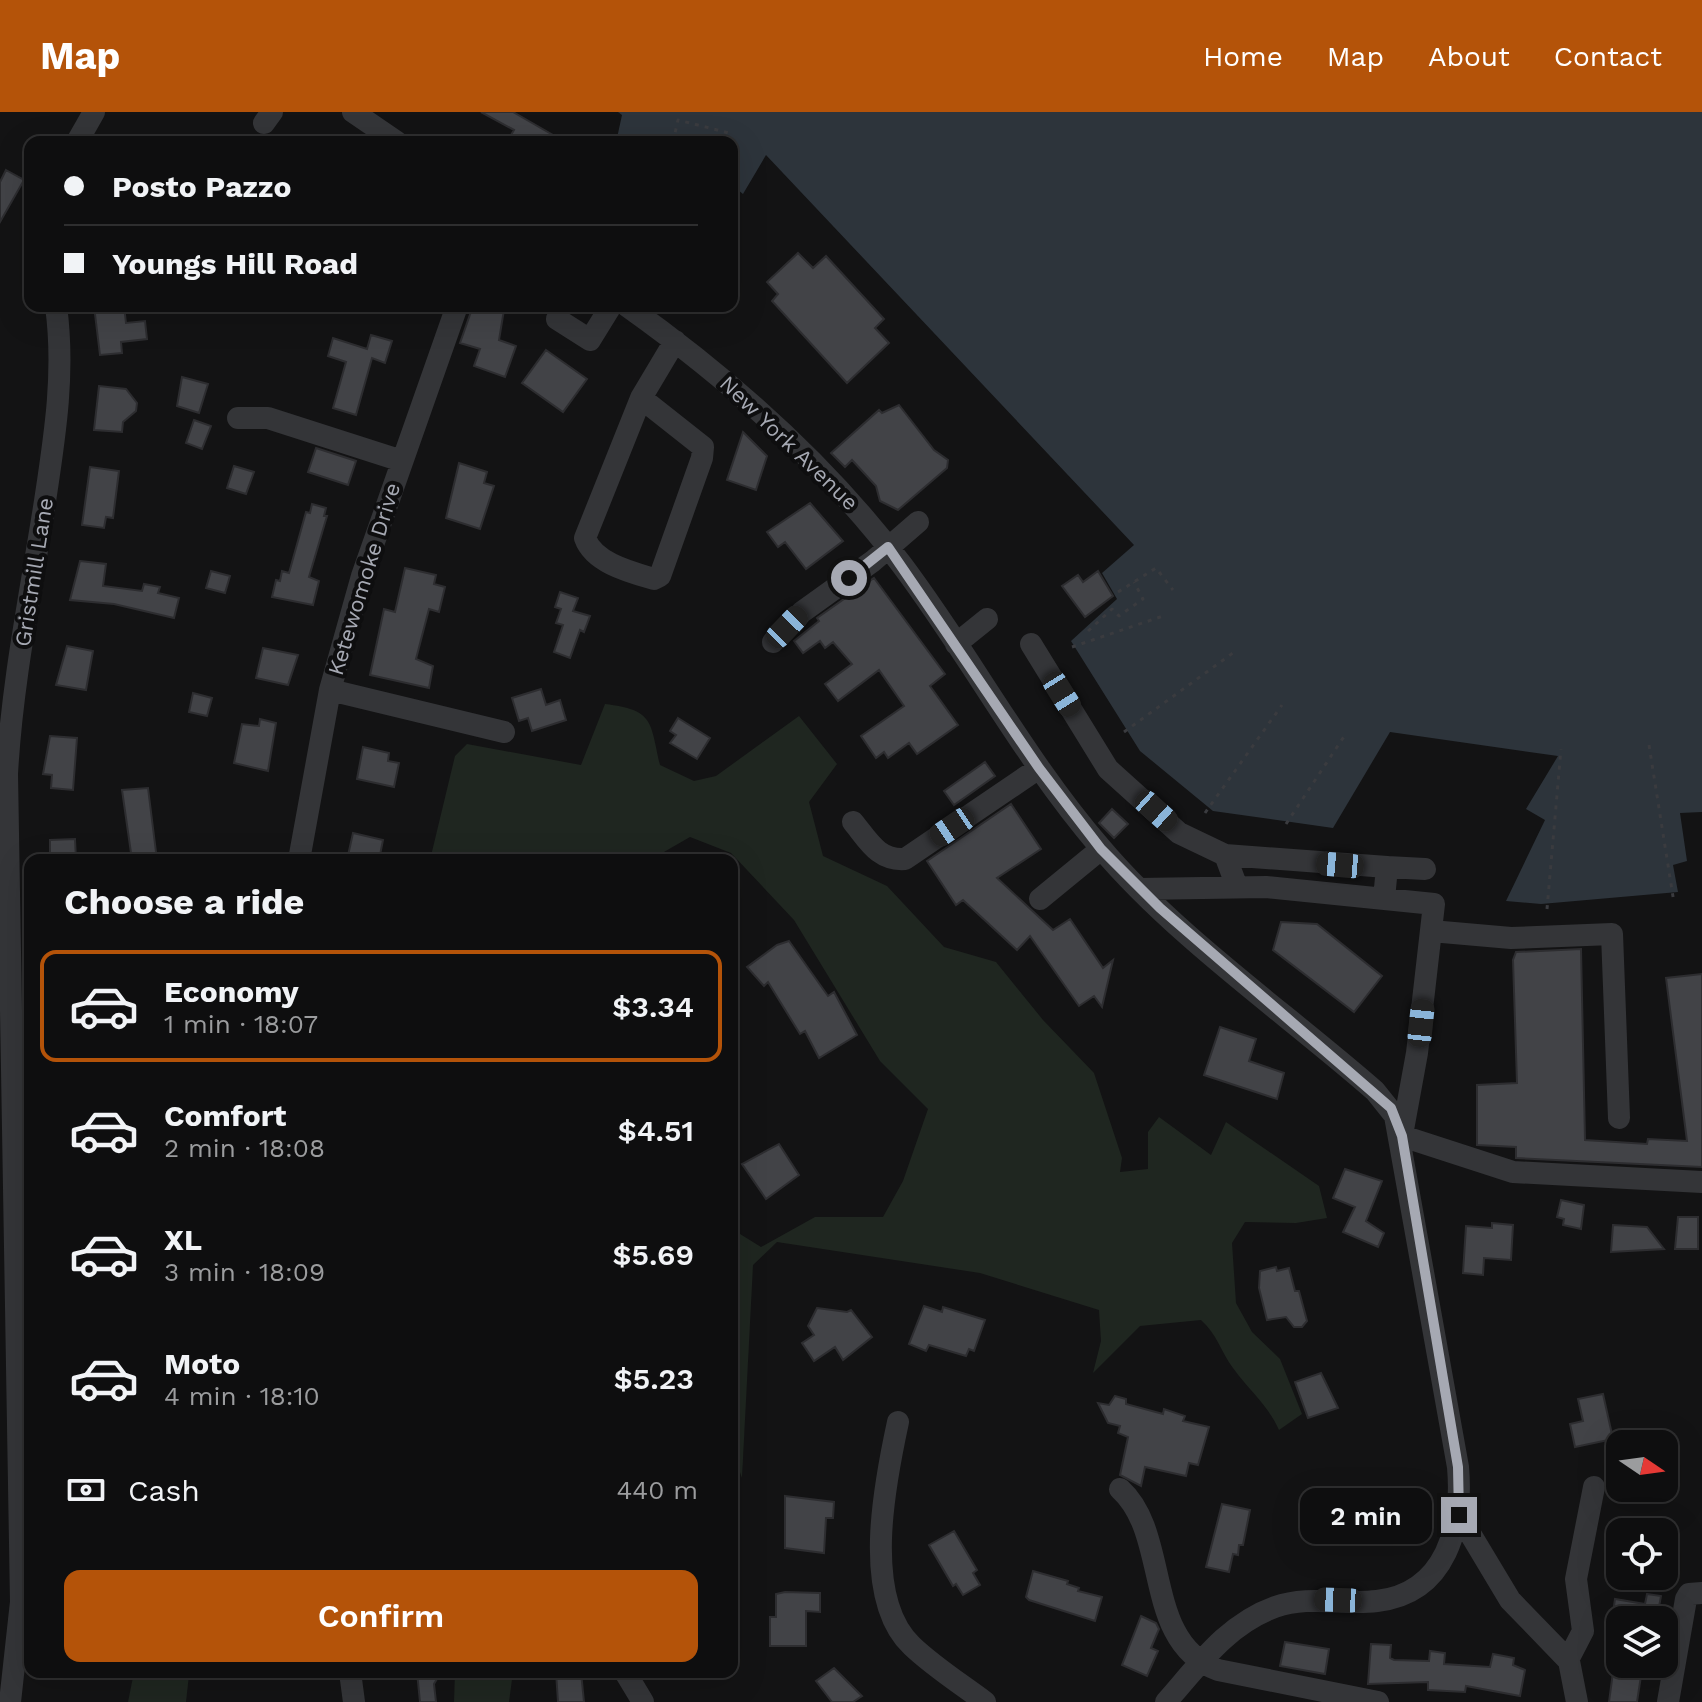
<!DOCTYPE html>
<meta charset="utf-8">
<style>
body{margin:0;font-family:"Work Sans",sans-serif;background:#1c1c1d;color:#f1f3f6;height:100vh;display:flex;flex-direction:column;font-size:30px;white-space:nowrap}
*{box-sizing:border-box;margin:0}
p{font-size:26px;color:#9b9c9e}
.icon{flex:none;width:44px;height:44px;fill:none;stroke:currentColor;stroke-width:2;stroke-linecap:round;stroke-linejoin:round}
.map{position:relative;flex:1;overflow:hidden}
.sheet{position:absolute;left:24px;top:742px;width:714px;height:824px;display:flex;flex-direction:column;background:#0e0e0f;border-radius:16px;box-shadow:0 8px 32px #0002,0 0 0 2px #2e2e2f}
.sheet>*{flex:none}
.guide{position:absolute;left:24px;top:24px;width:714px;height:176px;border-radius:16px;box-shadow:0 8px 32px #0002,0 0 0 2px #2e2e2f;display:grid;align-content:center;height:176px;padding:0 40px;background:#0e0e0f}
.needle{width:52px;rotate:103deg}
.tools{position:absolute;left:1606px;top:1318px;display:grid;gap:16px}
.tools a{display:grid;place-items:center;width:72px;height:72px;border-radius:16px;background:#0e0e0f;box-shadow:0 8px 32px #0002,0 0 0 2px #2e2e2f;font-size:40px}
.end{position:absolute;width:36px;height:36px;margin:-18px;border:10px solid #a6a9b3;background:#111;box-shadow:0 0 0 4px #111}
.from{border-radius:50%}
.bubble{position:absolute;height:56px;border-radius:16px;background:#0e0e0f;box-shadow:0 8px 32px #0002,0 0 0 2px #2e2e2f;font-size:26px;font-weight:600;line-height:56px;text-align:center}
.car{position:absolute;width:24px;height:48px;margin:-24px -12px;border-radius:10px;box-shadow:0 0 6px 2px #0007;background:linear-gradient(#222 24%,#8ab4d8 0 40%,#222 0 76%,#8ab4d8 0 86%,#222 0)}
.guide b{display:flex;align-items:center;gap:28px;height:76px;font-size:30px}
.guide b+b{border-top:2px solid #2e2e2f}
.guide i{width:20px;height:20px;background:#f1f3f6}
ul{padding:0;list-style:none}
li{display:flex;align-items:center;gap:24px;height:112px;margin:0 16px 12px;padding:0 24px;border:4px solid transparent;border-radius:16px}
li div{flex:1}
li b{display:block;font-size:30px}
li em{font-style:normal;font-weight:600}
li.on{border-color:#b45309}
li>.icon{width:72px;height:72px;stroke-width:1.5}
h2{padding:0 40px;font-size:36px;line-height:96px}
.pay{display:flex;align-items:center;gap:20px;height:88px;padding:0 40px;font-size:30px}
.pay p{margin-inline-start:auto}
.button{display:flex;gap:16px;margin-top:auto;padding:16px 40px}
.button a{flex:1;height:92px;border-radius:16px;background:#b45309;color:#fff;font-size:32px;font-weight:600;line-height:92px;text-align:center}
header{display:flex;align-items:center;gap:48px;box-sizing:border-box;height:112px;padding:0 40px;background:#b45309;color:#fff}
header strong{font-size:38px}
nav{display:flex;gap:44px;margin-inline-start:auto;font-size:28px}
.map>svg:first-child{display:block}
.green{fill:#1f2620}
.water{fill:#2d343b}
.building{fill:#424347;stroke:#2d2d30;stroke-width:2}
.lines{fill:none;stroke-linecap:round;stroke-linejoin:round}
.path{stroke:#3a3b3f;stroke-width:3;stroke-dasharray:4 6;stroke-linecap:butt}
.minor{stroke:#343538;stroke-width:22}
.route{stroke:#a6a9b3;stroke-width:10}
.labels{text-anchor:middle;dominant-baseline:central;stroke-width:8;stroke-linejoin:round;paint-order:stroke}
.street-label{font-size:22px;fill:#a6a9b3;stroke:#0e0e0f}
</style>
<header>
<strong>Map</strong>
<nav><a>Home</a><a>Map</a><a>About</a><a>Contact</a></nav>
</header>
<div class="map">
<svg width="1702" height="1590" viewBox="0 0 1702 1590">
<rect width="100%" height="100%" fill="#131314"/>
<path class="green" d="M605 592C654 598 650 609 660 653L694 669 716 664 799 604 837 652 809 690 823 744 887 774 944 835 996 850 1043 908 1094 961 1122 1046 1120 1060 1148 1057V1020L1159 1005 1211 1043 1226 1010 1319 1074 1327 1106 1296 1111 1245 1110 1232 1131 1236 1191 1252 1220 1280 1247 1302 1302 1279 1318C1266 1290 1250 1280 1233 1256 1221 1240 1217 1222 1201 1208L1140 1214 1093 1261 1101 1229 1099 1198 980 1161 777 1130 753 1153 742 1366 732 1337V1117L761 1135 815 1105H883L903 1069 928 997 880 949 794 808 731 741 690 725 650 748H430L455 644 467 632 581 653Z
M134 1560H324L321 1567 189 1563 186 1590H128Z
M455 1560H513L509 1590H454Z"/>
<path class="water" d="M618 0H1702V700L1680 701 1687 749 1673 753 1678 780 1541 792 1506 789 1545 708 1526 697 1558 644 1390 620 1333 716 1213 699 1140 639 1071 529 1117 487 1102 461 1134 433 766 43 743 82 732 73V30H634L617 26 622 3Z"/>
<path class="building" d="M481 0H513L565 30H507L514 18Z
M6 58 24 68 0 110V70Z
M798 141 813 156 826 144 884 207 875 216 889 231 847 271 772 189 778 182 767 170Z
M94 194H124L126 211 145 209 147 227 121 230 122 241 100 243Z
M473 194H499L504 198 499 228 516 234 505 265 474 254 480 237 460 231Z
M371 223 392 229 385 251 372 246 356 303 333 296 346 250 328 244 333 226 367 237Z
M546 238 587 267 563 300 522 271Z
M182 265 208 272 199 301 177 294Z
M99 274 126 277 137 291 136 299 123 310 122 320 94 318Z
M899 293 934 338 948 348 947 356 898 398 880 389 876 374 852 348 845 355 831 341 879 298 882 301Z
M194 308 211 314 202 337 186 331Z
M743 320 767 344 756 378 727 368Z
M316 336 356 349 348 373 308 360Z
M459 351 487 360 484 371 494 374 480 417 446 406Z
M234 354 254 360 246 382 227 376Z
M90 355 119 359 113 406 106 405 104 416 82 413Z
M810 391 843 429 806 457 785 430 778 435 767 420Z
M312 392 326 396 324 404H327L309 465 319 469 313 493 272 485 276 468 280 469 282 459 289 461 306 400 310 401Z
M80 449 106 452 103 474 142 479 144 472 160 475 158 481 179 486 174 506 114 492 70 488Z
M405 456 436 463 434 472 445 475 439 500 429 497 416 547 433 554 429 576 370 563 384 497 395 500Z
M211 459 230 464 225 481 206 476Z
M1098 459 1113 484 1085 505 1062 474 1078 463 1083 470Z
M874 466 945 562 930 574 958 613 917 642 909 631 888 646 884 640 876 646 861 624 904 594 879 558 838 589 825 572 852 552 833 530 825 536 820 529 803 541 794 529 819 509 817 506Z
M560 480 578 486 573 499 590 504 584 520 580 518 570 546 554 540 563 513 556 511 561 497 555 495Z
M67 534 93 539 86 578 56 573Z
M263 536 298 543 288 573 256 566Z
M541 577 546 593 560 588 566 608 532 619 528 606 519 609 512 586Z
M193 581 212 586 207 604 189 600Z
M678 606 710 626 697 647 670 631 676 623 670 619Z
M260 607 276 611 268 659 234 651 242 612 259 614Z
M50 624 77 626 73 678 51 676 52 663 43 662Z
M363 635 389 641 388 649 399 651 394 675 357 667Z
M985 650 995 664 954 693 944 679Z
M148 676 157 748H132L122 678Z
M1011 692 1041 737 997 766 1053 818 1070 807 1103 856 1113 848 1102 895 1094 884 1079 894 1030 824 1017 838 963 788 956 793 927 749Z
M1112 697 1128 712 1114 726 1099 711Z
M353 721 383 728 379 748H347Z
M75 727 76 748H50V728Z
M1281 810 1317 812 1382 864 1354 900 1273 838Z
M789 829 828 884 834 880 857 923 819 946 805 919 800 922 768 870 764 874 747 855 777 833Z
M1581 837 1585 1028 1647 1032 1648 1027 1687 1029 1666 866 1702 862V1055L1516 1046V1035L1477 1033V973L1517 971 1513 848 1516 840Z
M1220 915 1256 927 1249 949 1284 961 1277 987 1204 963Z
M779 1032 799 1063 766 1087 742 1052Z
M1345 1057 1382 1069 1366 1109 1384 1121 1378 1135 1343 1120 1355 1095 1333 1086Z
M1561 1088 1584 1093 1581 1117 1563 1113 1564 1107 1557 1105Z
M1678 1105H1698V1137H1675Z
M1492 1111 1513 1113 1511 1148 1484 1146 1483 1163 1463 1161 1466 1114 1492 1116Z
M1613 1113 1647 1115 1664 1137 1611 1140Z
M1276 1155 1277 1159 1289 1156 1295 1179H1299L1307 1209 1302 1215H1294L1286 1205 1267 1208 1259 1176 1260 1159Z
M924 1194 942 1200 943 1195 985 1208 974 1239 969 1237 966 1244 929 1233 926 1239 909 1232Z
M817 1196 847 1200 851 1198 872 1225 843 1248 835 1235 814 1249 802 1231 814 1223 808 1214Z
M1321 1261 1338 1296 1308 1306 1295 1270Z
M1603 1282 1613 1327 1575 1335 1570 1312 1583 1309 1578 1287Z
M1115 1284 1126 1287V1292L1163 1302 1164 1297 1185 1304 1183 1309 1209 1315 1198 1353 1189 1351 1186 1364 1145 1355 1141 1374 1120 1363 1128 1325 1118 1321 1120 1314 1108 1311 1098 1291 1109 1293Z
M785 1384 834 1390 833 1406H826L824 1441 785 1436Z
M1222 1392 1250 1398 1243 1433H1239L1238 1443 1233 1442 1229 1460 1206 1455Z
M954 1419 977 1458 973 1461 980 1473 963 1483 956 1472 953 1474 929 1433Z
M1033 1459 1068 1469 1067 1472 1079 1476 1078 1479 1102 1485 1095 1509 1029 1488 1026 1485Z
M785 1480 820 1481V1500L806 1499V1534H770V1505H776V1482Z
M1647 1482 1661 1484 1659 1495 1670 1497 1668 1508H1612L1615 1487 1645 1492Z
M1141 1504 1156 1511 1159 1517 1151 1536 1158 1539 1147 1564 1122 1553Z
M1285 1530 1329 1537 1325 1562 1280 1554Z
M1371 1532 1391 1533 1390 1546 1394 1548 1429 1549 1430 1539 1445 1541 1444 1552 1490 1555 1493 1542 1514 1546 1513 1553 1525 1558 1520 1584 1466 1574 1465 1580 1428 1578V1570L1368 1572Z
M834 1556 862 1584 853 1590H832L816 1569Z
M417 1560H441L434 1572 436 1590H420Z
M556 1560H581L584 1590H558Z
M1613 1560 1641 1564 1637 1590H1609Z"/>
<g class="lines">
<path class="path" d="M673 30 678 8 729 21
M1118 480 1156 456 1173 478
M1088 519 1112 497 1119 504 1143 487 1134 470
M1072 535 1166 503
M1124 620 1237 538
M1649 633 1674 791
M1205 701 1282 593
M1286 712 1345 623
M1547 797 1561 637"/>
<path class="minor" d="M353 0 397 30
M264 11 272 0
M77 30 94 0
M627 194C731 268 825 351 902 453 971 545 1025 648 1100 735 1176 825 1286 901 1375 979L1395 1004 1458 1355C1463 1413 1447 1481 1377 1489 1342 1493 1309 1483 1275 1495 1227 1512 1198 1554 1166 1590
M557 207 590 228 611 194
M641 286 703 335 702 346 660 464 654 467C630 460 594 451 585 426L641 286 675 229
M238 306H268L402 349
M773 530 802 500 873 449 918 410
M956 532 987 507
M1031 532 1108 657 1179 721 1225 743 1237 775
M330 578 504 620
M853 710C868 728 878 749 905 747L1039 656
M1225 743 1387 755 1384 787
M299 748 330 578 362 464 457 194
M1387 755 1425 757
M1139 777 1266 775 1434 792 1417 941 1402 1023
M1040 787 1101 737
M1431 819 1511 826 1612 822 1619 1006
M1402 1024 1513 1060 1702 1070
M898 1310C885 1370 861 1486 912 1534 934 1555 961 1572 985 1590
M1120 1377C1171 1423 1142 1530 1218 1558L1378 1590
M1459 1403 1510 1488 1569 1549 1577 1590
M1568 1548 1583 1519 1576 1467 1594 1375
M350 1560 354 1590
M625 1560 643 1590
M10 1590 21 1490 7 662C12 570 31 479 45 389 55 323 65 260 56 194
M1668 1590 1686 1487 1689 1482 1702 1481"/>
</g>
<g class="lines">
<path class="route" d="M849 466 888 435 1039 656 1101 737 1160 796 1391 996 1402 1024 1458 1355 1459 1403"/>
</g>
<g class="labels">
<g class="street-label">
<text transform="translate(789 331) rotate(44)">New York Avenue</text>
<text transform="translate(34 460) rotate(-81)">Gristmill Lane</text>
<text transform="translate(364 467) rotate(-73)">Ketewomoke Drive</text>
</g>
</g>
</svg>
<div class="tools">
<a><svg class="needle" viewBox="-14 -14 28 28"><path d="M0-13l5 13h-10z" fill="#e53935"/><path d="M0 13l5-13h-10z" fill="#9b9c9e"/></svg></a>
<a><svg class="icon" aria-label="locate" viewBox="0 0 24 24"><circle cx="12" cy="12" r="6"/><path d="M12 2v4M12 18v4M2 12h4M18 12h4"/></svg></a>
<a><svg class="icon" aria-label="layers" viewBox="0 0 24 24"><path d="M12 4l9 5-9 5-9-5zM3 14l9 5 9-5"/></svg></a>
</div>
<i class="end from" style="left:849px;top:466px"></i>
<i class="end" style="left:1459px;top:1403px"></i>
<div class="bubble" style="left:1300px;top:1376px;width:132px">2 min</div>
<i class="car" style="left:787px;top:515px;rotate:44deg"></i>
<i class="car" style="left:1062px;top:582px;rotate:148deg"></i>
<i class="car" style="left:1156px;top:699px;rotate:132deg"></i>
<i class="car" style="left:952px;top:715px;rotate:236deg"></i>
<i class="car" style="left:1340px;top:753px;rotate:275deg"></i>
<i class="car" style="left:1421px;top:911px;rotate:6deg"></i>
<i class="car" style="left:1338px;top:1488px;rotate:272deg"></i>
<div class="guide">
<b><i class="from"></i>Posto Pazzo</b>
<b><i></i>Youngs Hill Road</b>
</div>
<section class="sheet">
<h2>Choose a ride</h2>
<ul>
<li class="on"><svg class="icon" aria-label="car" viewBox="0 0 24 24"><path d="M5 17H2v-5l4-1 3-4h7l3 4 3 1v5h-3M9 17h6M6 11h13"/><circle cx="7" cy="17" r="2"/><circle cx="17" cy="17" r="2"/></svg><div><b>Economy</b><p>1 min · 18:07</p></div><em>$3.34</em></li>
<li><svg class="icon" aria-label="car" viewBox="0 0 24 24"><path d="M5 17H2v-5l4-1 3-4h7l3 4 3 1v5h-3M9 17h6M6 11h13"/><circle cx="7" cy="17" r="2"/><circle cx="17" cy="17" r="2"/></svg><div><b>Comfort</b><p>2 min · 18:08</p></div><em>$4.51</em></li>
<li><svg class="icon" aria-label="car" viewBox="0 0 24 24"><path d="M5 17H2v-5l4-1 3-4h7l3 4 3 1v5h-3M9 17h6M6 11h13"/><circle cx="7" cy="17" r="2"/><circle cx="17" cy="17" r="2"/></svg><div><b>XL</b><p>3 min · 18:09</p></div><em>$5.69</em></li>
<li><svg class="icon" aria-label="car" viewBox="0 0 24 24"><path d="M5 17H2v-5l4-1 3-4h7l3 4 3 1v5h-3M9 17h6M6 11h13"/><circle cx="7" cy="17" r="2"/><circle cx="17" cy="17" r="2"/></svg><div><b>Moto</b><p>4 min · 18:10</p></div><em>$5.23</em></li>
</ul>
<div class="pay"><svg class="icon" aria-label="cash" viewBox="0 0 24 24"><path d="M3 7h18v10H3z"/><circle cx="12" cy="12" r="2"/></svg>Cash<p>440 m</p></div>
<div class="button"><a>Confirm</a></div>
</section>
</div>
